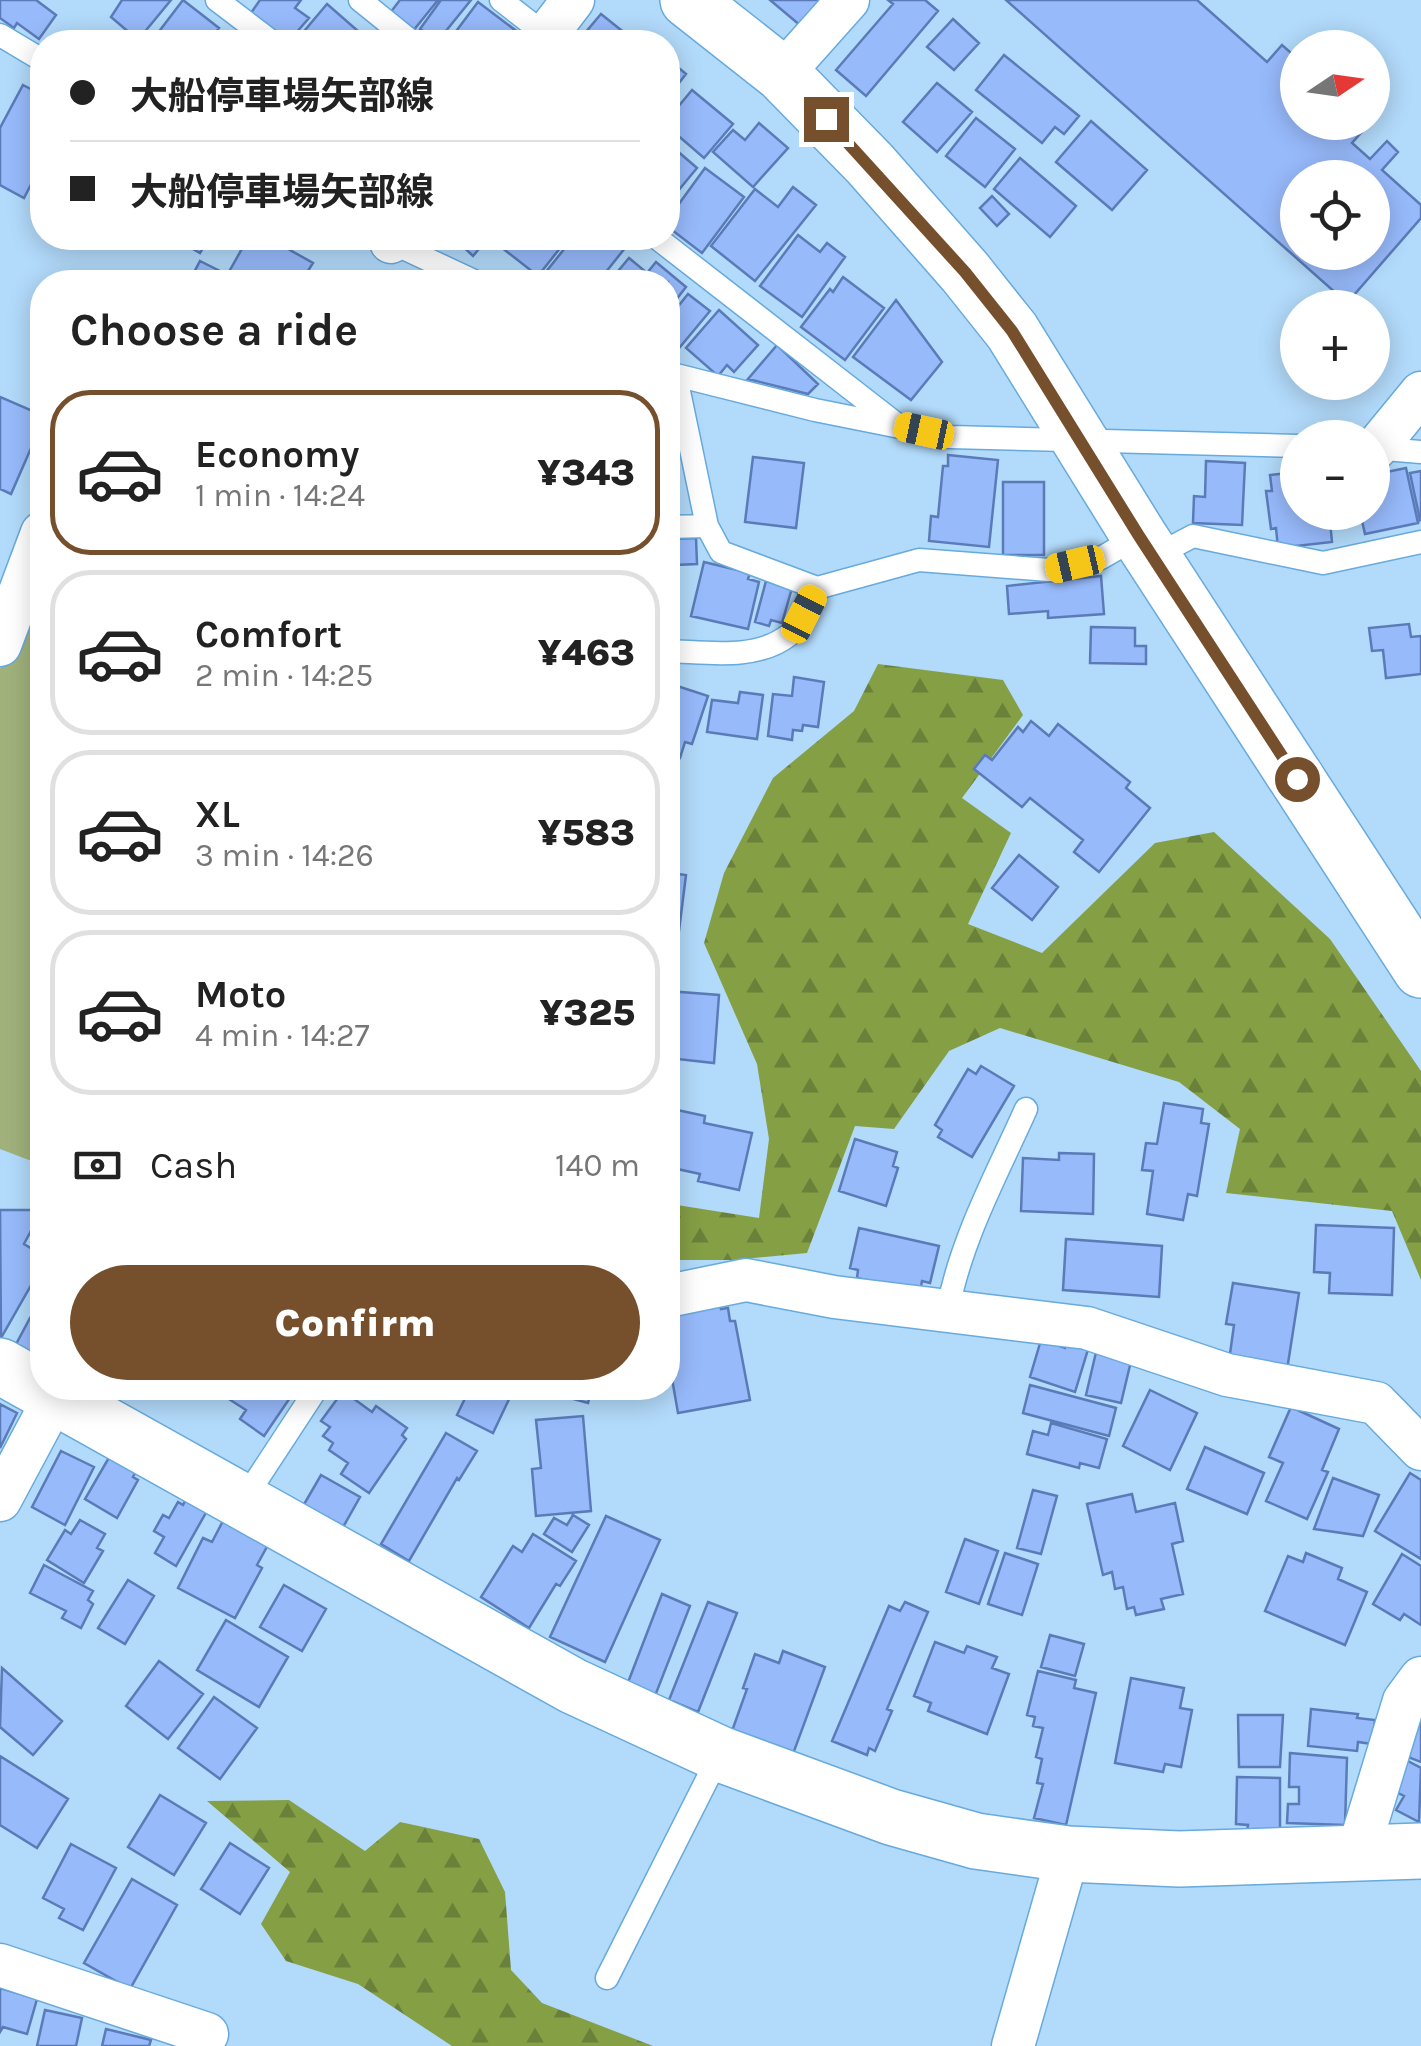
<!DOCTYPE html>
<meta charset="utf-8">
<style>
body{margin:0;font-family:Karla,"Noto Sans JP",sans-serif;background:#f2f2f2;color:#222;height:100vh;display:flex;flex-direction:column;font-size:38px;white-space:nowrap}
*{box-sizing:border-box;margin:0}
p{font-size:32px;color:#767676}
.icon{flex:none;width:55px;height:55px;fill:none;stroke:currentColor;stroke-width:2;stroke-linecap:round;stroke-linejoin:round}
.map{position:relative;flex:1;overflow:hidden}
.details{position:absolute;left:30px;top:270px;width:650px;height:1130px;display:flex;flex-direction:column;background:#fff;border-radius:40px;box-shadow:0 5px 25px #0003}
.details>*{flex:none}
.banner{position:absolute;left:30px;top:30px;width:650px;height:220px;border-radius:40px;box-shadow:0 5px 25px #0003;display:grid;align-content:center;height:220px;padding:0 40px;background:#fff}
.needle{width:65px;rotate:77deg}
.fabs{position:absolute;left:1280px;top:30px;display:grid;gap:20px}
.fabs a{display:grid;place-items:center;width:110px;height:110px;border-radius:50%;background:#fff;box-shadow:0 5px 25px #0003;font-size:50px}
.end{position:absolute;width:45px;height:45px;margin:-22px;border:12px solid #76502c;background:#fff;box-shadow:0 0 0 5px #fff}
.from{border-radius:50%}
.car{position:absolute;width:30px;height:60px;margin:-30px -15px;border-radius:12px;box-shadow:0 0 8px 2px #0007;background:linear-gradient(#f5c518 24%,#345 0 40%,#f5c518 0 76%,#345 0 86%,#f5c518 0)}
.banner b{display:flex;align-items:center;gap:35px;height:95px;font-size:38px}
.banner b+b{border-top:2px solid #e0e0e0}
.banner i{width:25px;height:25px;background:#222}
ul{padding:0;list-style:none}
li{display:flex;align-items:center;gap:30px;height:165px;margin:0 20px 15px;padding:0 20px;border:5px solid #e0e0e0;border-radius:40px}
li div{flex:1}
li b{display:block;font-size:38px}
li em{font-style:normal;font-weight:800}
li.selected{border-color:#76502c}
li>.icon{width:90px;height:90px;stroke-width:1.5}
h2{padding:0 40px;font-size:45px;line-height:120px}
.pay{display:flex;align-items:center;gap:25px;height:110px;padding:0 40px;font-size:38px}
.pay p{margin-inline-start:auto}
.button{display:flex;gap:20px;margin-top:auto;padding:20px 40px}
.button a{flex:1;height:115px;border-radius:60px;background:#76502c;color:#fff;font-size:40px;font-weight:800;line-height:115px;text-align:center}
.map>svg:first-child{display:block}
.forest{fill:url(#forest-firs)}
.park{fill:#a0b17c}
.building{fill:#97bafb;stroke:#5b7bb8;stroke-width:2.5;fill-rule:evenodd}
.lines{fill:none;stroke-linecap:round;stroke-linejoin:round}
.lane-casing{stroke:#67aadd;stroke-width:25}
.street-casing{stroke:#67aadd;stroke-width:45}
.secondary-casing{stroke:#67aadd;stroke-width:58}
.lane{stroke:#fff;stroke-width:22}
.street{stroke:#fff;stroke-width:42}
.secondary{stroke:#fff;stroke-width:55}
.route{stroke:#76502c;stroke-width:12}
</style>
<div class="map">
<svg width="1421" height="2046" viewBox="0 0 1421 2046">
<defs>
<pattern id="forest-firs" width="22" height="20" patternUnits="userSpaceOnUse" patternTransform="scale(2.5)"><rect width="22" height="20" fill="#859f45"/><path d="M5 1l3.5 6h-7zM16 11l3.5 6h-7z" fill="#6a813a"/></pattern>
</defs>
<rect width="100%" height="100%" fill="#b2dafa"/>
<path class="forest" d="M878 664 1003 680 1023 715 962 798 1011 833 968 924 1042 953 1155 843 1214 832 1330 939 1421 1071V1280L1392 1211 1226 1193 1240 1129 1179 1082 1000 1028 949 1051 894 1129 855 1126 807 1253 732 1260H668V1232L677 1205 759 1218 769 1139 757 1064 704 943 724 873 773 778 854 711Z
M289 1800 365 1851 400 1822 479 1839 505 1892 511 1970 542 2003 653 2046H452L358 1984 286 1961 261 1924 290 1872 207 1801Z"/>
<path class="park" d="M42 554V1165L0 1149V669Z"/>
<path class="building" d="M0 0H36L56 15 39 39 17 23 14 28 0 18Z
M122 0H171L138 40 111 17Z
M183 0 219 28 208 42H151Z
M260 0H301L295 8 309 18 288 42 251 13Z
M400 0H438L413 31 390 13Z
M441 0H471L437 42 420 29Z
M770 0H824L801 26Z
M888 0H925L938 11 866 96 836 70 893 4Z
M1006 0H1197L1267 62 1282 45 1298 59V69L1287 81 1298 90V122H1332L1341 131 1349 122H1365L1368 125 1352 143 1370 159 1387 141 1398 152 1382 170 1421 205V218L1347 303ZM1298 178H1372V252H1298Z
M478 2 519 33 511 42H448Z
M327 4 358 31 351 38 357 42H295Z
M601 14 636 42H585L580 39Z
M953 19 979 43 954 70 927 47Z
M1004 55 1079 116 1064 134 1055 127 1042 143 976 90Z
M668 59 686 74 668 97Z
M937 83 972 112 937 152 903 122Z
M23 85 42 95V163L24 198 0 185V128Z
M692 90 733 124 704 158 668 127V119Z
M976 118 1015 149 985 187 946 156Z
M1091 121 1147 170 1112 210 1056 162Z
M759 123 788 148 753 187 713 152 733 130 745 140Z
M668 143 697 168 668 203Z
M1020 158 1076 206 1050 237 994 189Z
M705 168 744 197 702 253 668 227V219Z
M793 187 816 205 755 281 711 246 755 189 778 207Z
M992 196 1009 214 997 226 980 208Z
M798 235 820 252 827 243 845 257 802 317 760 286Z
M174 238H209L200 253Z
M248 238H297L290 250 313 263 301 282H251L230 270Z
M454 238H453H488L473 256Z
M508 238H568L538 276 501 247Z
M573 238H610L625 248 598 282H557L545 273Z
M629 258 647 273 656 262 686 287 668 310V282H609Z
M200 261 242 282H189Z
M843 277 884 308 845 360 801 327 830 289 833 292Z
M688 294 710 311 675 353 668 347V319Z
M896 300 942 362 911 400 853 357Z
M719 310 758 345 734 372 727 365 718 376 686 348Z
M777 345 818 384 808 394 748 379Z
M0 397 42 415V423L11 494 0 489Z
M948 455 998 460 989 547 929 541 931 516 938 517 943 466H948Z
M753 457 804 463 796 528 745 522Z
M1206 461 1245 463 1242 525 1193 523 1194 496 1205 497Z
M1406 468 1418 523 1365 534 1360 512H1372V475Z
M1421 471V519L1420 520 1410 473Z
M1298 472V512H1329L1332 542 1278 548 1276 528 1271 529 1266 491H1272L1270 475Z
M1003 482H1044V555H1003Z
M696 538 697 564 675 565V570L668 571V539Z
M704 562 750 573 748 579 759 582 748 629 691 616Z
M1101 576 1104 614 1048 618V611L1009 614 1007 586Z
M766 581 792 588 782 623 771 620 769 626 755 622Z
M1409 624 1411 637 1421 636V674L1386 678 1383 650 1372 651 1369 628Z
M1091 627 1135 628V646H1146V664L1090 663Z
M794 677 824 682 818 727 803 725 802 731 793 730 792 740 768 736 773 694 792 696Z
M668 683 708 696 692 744 685 742 680 758 668 754Z
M740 692 763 695 757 739 707 732 712 700 738 703Z
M1031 721 1049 736 1058 724 1130 782 1126 788 1150 808 1099 872 1074 852 1083 840 1030 798 1022 807 974 769 985 755 992 760 1018 727 1023 732Z
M668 827 676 828 670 873 686 875 679 931 668 930Z
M1019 855 1058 887 1032 920 992 888Z
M668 991 719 995 714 1063 668 1058Z
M981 1066 1014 1086 972 1157 938 1137 942 1130 935 1125 968 1069 976 1074Z
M1164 1103 1203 1109 1201 1123 1209 1124 1197 1196 1188 1194 1183 1220 1147 1214 1153 1171 1142 1170 1146 1143 1157 1144Z
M668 1108 705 1116 704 1123 752 1133 739 1190 698 1181 700 1174 668 1167Z
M855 1139 897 1152 893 1166 898 1168 886 1206 839 1191Z
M1059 1153 1094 1154 1093 1214 1021 1211 1023 1158 1059 1160Z
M0 1210H42L24 1244 42 1255V1266L1 1338Z
M1316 1225 1394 1228 1392 1295 1329 1293 1330 1273 1314 1272Z
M859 1228 939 1246 930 1283 922 1281 920 1292 857 1278 858 1270 850 1268Z
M1066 1239 1162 1246 1159 1297 1063 1290Z
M1233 1283 1299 1293 1287 1370 1229 1361 1234 1325 1226 1324Z
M720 1300 721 1309 728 1308 730 1321H735L750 1400 678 1413 668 1356V1351L674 1350 672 1337 668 1338V1309Z
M30 1318 42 1325V1364L14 1348Z
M1041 1340 1065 1348 1067 1340 1089 1346 1075 1392 1030 1377Z
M1097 1348 1132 1357 1121 1403 1086 1395Z
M1030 1385 1116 1408 1109 1436 1023 1413Z
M221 1388H294L296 1389 264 1436 240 1419 246 1410 218 1392Z
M470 1388H500L512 1393 493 1433 457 1415Z
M549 1388H592L588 1403 548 1392Z
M1150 1390 1197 1413 1170 1470 1123 1446Z
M343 1391 372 1412 376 1406 407 1428 402 1435 406 1439 369 1493 341 1474 348 1463 329 1450 333 1443 323 1436 330 1427 321 1421Z
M0 1404 17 1413 0 1448Z
M1291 1407 1339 1429 1322 1470 1328 1472 1307 1519 1266 1501 1283 1463 1269 1457Z
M583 1416 591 1511 536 1516 532 1469 541 1468 536 1420Z
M1051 1423 1107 1439 1099 1468 1080 1463 1079 1468 1027 1454 1033 1431 1048 1435Z
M446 1433 477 1451 459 1480 457 1478 409 1561 381 1544Z
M1205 1447 1264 1473 1247 1514 1187 1489Z
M61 1451 94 1467 65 1525 32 1507Z
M111 1454 137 1470 133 1477 138 1480 117 1518 85 1499Z
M1410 1473 1421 1480V1559L1375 1531Z
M321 1475 360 1497 342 1529 303 1506Z
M1333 1478 1379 1495 1363 1536 1314 1529Z
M1033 1490 1057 1496 1041 1554 1017 1548Z
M1132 1494 1136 1512 1175 1503 1183 1541 1172 1544 1183 1594 1161 1599 1164 1609 1136 1615 1134 1607 1127 1609 1123 1587 1115 1589 1112 1572 1103 1575 1087 1504Z
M187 1497 208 1509 176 1566 155 1553 164 1537 154 1531 163 1515 169 1518 178 1502 183 1505Z
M573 1515 589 1525 572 1552 544 1534 554 1518 567 1525Z
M606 1516 660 1540 605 1662 550 1637Z
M224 1519 269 1543 257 1565 262 1568 235 1618 178 1588 203 1538 212 1542Z
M80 1520 105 1534 97 1548 103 1551 84 1583 47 1560 65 1530 71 1534Z
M533 1534 576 1561 560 1586 556 1584 529 1628 481 1597 513 1546 522 1552Z
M965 1539 998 1551 979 1604 946 1592Z
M1005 1553 1038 1564 1022 1615 988 1604Z
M1306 1553 1342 1568 1338 1579 1367 1592 1345 1645 1265 1611 1288 1556 1303 1562Z
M1402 1554 1421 1566V1625L1404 1614 1400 1620 1373 1604Z
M44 1565 93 1591 88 1600 93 1604 81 1628 62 1618 66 1611 30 1593Z
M128 1580 154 1596 125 1644 98 1628Z
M284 1585 326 1609 302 1651 260 1627Z
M662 1594 690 1606 655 1696 627 1685Z
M708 1602 737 1613 698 1712 669 1700Z
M905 1602 928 1612 887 1709 892 1711 875 1751 869 1748 867 1755 832 1741 889 1606 900 1611Z
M226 1620 288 1657 259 1707 197 1670Z
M1050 1635 1084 1644 1075 1676 1041 1667Z
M935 1642 964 1653 967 1646 997 1657 992 1668 1009 1674 987 1734 928 1711 931 1703 914 1696Z
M783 1651 825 1667 793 1754 732 1731 747 1689 743 1688 755 1654 779 1663Z
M159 1661 203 1694 168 1739 126 1706Z
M2 1668 62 1721 33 1755 0 1727Z
M1038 1671 1076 1680 1074 1688 1096 1693 1066 1825 1034 1818 1043 1784 1037 1783 1042 1759 1036 1757 1043 1728 1033 1726 1035 1717 1027 1715Z
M1131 1678 1184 1688 1180 1708 1192 1710 1181 1767 1165 1764 1163 1772 1115 1763Z
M214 1697 257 1728 220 1779 178 1748Z
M1311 1709 1358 1714 1357 1718 1375 1720 1372 1744 1358 1742 1357 1751 1308 1746Z
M1421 1711V1762L1403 1755Z
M1238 1715H1283L1280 1767H1239Z
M1290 1753 1347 1758 1345 1825 1287 1823 1288 1804H1299V1787H1289Z
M0 1756 68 1799 37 1848 0 1825Z
M1404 1759 1421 1768 1419 1822 1396 1810 1404 1796 1388 1788Z
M1237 1777 1280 1778V1832L1247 1831 1248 1825 1236 1824Z
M160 1795 206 1823 174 1875 128 1847Z
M230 1843 269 1868 240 1914 201 1889Z
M71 1844 116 1868 83 1930 59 1918 64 1909 43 1898Z
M132 1879 177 1905 130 1989 84 1963Z
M0 1988 37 1999 27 2034 3 2027 0 2032Z
M45 2010 82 2018 76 2046H37Z
M106 2029 151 2040 149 2046H102Z"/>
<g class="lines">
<defs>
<path id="lane" d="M217 0 272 42
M360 0 412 42
M501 0 546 35
M0 35 42 60
M657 238 895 423
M384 239 476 282
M668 373 815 410 950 437 1298 446
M676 377 707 526 721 552 817 588
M1372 448 1421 452
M668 527 707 526
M1153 557 1193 536 1323 563 1421 542
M668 651C706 652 756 661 789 635 802 625 810 603 817 588L919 560 1049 570 1101 558 1139 536
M948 1309C961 1239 997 1174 1026 1109
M243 1501 317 1388
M607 1978 720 1754"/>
<path id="street" d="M541 42 573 0
M782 74 848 0
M391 242 394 238
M1375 449 1421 393
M0 645 42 533
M668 1296 746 1280 834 1297 1087 1328 1227 1375 1376 1403 1421 1449
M0 1500 55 1397
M1357 1855 1404 1701 1421 1678
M0 1965 207 2034 200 2046
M1013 2046 1068 1854"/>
<path id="secondary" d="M688 0 782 74 870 164 965 272 1012 331 1139 536 1421 970
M0 1366 573 1686 720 1754 891 1817 976 1841 1068 1854 1179 1859 1421 1851"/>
</defs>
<use href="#lane" class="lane-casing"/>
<use href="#street" class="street-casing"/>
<use href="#secondary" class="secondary-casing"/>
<use href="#lane" class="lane"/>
<use href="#street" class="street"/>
<use href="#secondary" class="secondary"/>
</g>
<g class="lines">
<path class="route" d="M826 119 965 272 1012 331 1139 536 1297 779"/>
</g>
</svg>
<div class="fabs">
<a><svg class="needle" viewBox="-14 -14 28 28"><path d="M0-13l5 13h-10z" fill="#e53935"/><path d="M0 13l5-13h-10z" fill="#767676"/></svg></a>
<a><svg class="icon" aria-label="locate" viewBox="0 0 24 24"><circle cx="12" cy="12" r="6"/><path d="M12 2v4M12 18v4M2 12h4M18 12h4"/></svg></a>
<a>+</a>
<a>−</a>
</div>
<i class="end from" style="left:1297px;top:779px"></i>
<i class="end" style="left:826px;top:119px"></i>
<i class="car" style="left:924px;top:431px;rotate:282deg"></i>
<i class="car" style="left:1075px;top:564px;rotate:257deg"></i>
<i class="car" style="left:804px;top:614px;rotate:27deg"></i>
<div class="banner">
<b><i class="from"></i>大船停車場矢部線</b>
<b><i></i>大船停車場矢部線</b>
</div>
<section class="details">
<h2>Choose a ride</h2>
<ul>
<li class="selected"><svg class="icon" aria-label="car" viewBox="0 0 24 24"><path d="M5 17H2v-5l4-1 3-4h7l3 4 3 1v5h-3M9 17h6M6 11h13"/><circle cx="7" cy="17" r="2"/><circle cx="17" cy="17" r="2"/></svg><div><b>Economy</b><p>1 min · 14:24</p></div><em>¥343</em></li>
<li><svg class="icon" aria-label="car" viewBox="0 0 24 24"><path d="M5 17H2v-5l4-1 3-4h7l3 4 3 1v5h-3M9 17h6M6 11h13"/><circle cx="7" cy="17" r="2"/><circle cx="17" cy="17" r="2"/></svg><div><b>Comfort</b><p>2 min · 14:25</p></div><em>¥463</em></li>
<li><svg class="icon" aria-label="car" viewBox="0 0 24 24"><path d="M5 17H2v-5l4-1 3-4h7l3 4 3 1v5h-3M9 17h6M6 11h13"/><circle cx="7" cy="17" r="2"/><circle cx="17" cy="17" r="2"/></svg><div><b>XL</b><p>3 min · 14:26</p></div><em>¥583</em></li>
<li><svg class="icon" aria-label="car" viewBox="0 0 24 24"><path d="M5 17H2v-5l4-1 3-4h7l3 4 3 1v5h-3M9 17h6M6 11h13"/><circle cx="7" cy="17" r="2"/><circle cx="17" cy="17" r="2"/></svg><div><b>Moto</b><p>4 min · 14:27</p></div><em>¥325</em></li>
</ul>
<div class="pay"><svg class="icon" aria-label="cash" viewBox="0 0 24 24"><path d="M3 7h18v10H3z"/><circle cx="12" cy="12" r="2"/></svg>Cash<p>140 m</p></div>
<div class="button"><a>Confirm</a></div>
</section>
</div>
